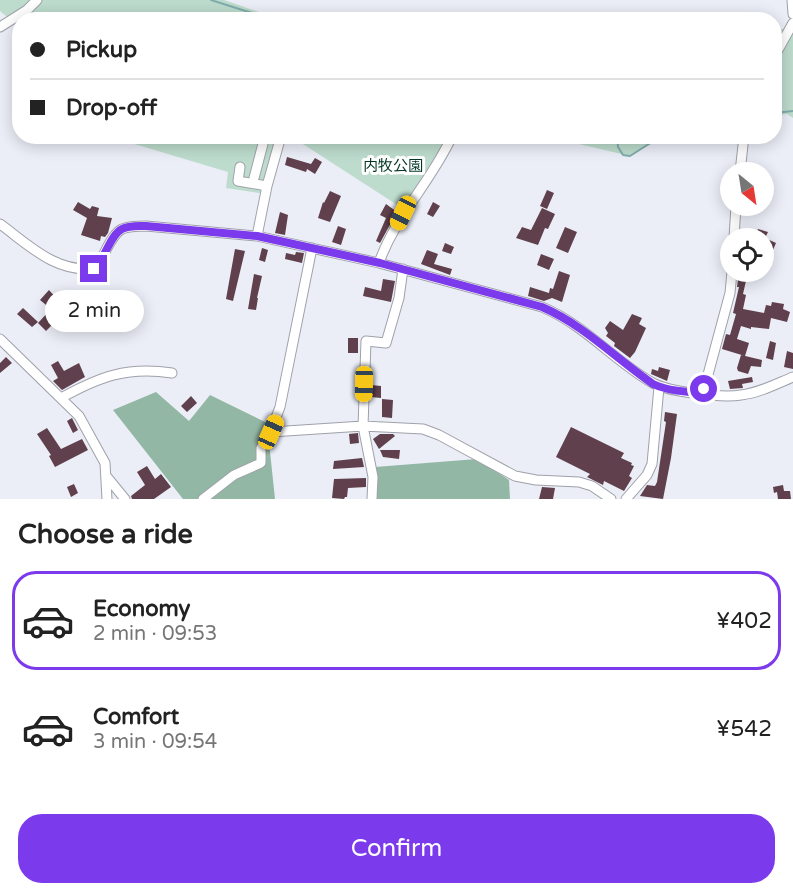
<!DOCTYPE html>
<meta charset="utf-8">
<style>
body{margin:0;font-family:"Varela Round","Noto Sans JP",sans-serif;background:#f6f6f6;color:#222;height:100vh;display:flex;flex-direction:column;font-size:22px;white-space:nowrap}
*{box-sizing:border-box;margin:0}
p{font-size:20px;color:#767676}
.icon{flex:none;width:33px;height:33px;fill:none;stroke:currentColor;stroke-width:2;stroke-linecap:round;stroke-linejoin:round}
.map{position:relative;height:499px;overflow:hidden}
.drawer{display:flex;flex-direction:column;background:#fff;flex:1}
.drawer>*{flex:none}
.banner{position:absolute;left:12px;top:12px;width:770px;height:132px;border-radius:24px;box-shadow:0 3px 15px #0003;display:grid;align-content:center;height:132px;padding:0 18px;background:#fff}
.needle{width:39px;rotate:150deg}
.controls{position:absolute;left:720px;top:162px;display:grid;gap:12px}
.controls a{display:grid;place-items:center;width:54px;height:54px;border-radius:50%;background:#fff;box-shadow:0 3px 15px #0003;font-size:30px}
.end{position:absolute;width:27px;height:27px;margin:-14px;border:8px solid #7c3aed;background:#fff;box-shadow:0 0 0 3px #fff}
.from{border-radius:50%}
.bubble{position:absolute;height:42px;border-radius:21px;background:#fff;box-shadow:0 3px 15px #0003;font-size:20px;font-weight:600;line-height:42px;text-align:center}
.car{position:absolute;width:18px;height:36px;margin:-18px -9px;border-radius:8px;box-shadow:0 0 4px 2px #0007;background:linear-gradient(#f5c518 24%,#345 0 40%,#f5c518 0 76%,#345 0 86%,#f5c518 0)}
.banner b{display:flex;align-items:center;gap:21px;height:57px;font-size:22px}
.banner b+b{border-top:2px solid #e0e0e0}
.banner i{width:15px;height:15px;background:#222}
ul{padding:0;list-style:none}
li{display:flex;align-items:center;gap:18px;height:99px;margin:0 12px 9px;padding:0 6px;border:3px solid transparent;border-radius:24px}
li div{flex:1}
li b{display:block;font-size:22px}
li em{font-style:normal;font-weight:600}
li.selected{border-color:#7c3aed}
li>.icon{width:54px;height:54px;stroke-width:1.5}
h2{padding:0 18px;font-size:27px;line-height:72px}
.action{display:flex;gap:12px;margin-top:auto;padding:12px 18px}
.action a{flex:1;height:69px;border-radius:24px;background:#7c3aed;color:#fff;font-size:24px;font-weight:600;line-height:69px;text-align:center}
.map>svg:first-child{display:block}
.green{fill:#bddccd}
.forest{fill:#93b7a5}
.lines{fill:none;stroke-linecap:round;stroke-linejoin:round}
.stream{stroke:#82acad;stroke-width:2}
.building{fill:#5f404c}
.minor-casing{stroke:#9fa1aa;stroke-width:11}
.minor{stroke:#fff;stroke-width:9}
.route{stroke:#7c3aed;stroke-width:8}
.labels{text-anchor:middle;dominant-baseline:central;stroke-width:6;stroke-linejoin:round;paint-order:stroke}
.park-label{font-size:15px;fill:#033625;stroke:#fff}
</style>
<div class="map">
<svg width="793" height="499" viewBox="0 0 793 499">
<rect width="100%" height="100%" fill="#ebeef7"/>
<path class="green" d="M0 0H224L259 12 268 19 20 20 19 27 0 11Z
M774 29H793V118L787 114 774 116Z
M123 136 281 137 265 194 226 188 228 172 121 140Z
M292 137H448L402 208Z
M549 137 664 136V137L630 156Z"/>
<path class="forest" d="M156 392 189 421 210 395 267 423 275 499H183L113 410Z
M477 459 509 480 510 499H375V467Z"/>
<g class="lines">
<path class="stream" d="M211 0 252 13 260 20
M774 113 793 111
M617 136 618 147 623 155 630 156 661 136"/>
</g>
<path class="building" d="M240 136H258L256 143 239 139Z
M287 157 311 164 315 158 322 162 315 174 307 169 306 172 285 165Z
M547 190 554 193 547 209 540 206Z
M330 191 341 196 330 222 318 218 323 202 324 203Z
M78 202 90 209 92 206 99 208 97 216 112 218 108 233 105 237 101 236 100 241 81 235 87 218 73 210Z
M433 202 440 206 433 217 427 214Z
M386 204 397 212 380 243 376 241 386 218 380 215Z
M542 208 555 214 548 229 545 228 538 245 516 238 522 227 531 230Z
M280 212 288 215 285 235 275 233Z
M338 226 346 229 341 245 332 242Z
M565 227 577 232 568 253 556 248Z
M758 229 768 232 765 238 776 243 772 252 764 248V238H754Z
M445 243 454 247 451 254 442 251Z
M262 248 268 250 265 262 259 260Z
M235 249 245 251 233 301 226 299Z
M427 250 438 254 434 264 452 269 450 275 421 264Z
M296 252 304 253 302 263 285 259 286 253 295 255Z
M541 254 554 259 549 270 537 265Z
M559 271 570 275 562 302 552 298 544 301 528 296 530 287 549 293 550 288 553 289Z
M739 272H748L743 294 746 295 743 309 764 313 766 305 771 306 772 302 784 304 783 309 790 312 787 322 771 318 769 329 751 327V329L741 326 737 339 749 343 745 356 722 349 726 334 730 335 736 314 733 313 739 287H737Z
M254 274 262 276 257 298H258L256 310 248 309Z
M383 279 395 281 391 302 363 296 365 287 381 291Z
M49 290 67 310 46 331 38 323 51 309 40 300Z
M23 308 38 322 32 327 17 314Z
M632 314 642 318 639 324 646 328 635 352 630 358 614 346 615 343 606 336 608 333 605 328 610 321 623 330Z
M348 338H358V353H348Z
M770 341 776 343 773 360 766 358Z
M787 351 793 353V369L784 367Z
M741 355 762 360 761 367 751 366 748 374 738 371 737 368Z
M6 357 12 363 0 373V363Z
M58 361 64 371 79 363 85 377 62 390 53 381 58 378 51 365Z
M659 367 670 370 667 381 651 374 652 369 658 371Z
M752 377 753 382 742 384 743 388 730 389 728 381Z
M371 385 381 386V398L371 397Z
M191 396 197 403 187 412 181 406Z
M382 399 393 400 392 418 382 417Z
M665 412 677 414 671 458 663 499 640 496 647 485 655 486 657 482 666 422 664 421Z
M72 418 78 430 73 433 67 421Z
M571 427 624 453 621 458 632 463 631 465 634 466 629 476 632 478 624 491 604 481 603 485 587 477 590 474 556 457Z
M47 428 61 449 82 439 88 450 55 467 49 456 51 455 37 434Z
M358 433 359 443 350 444 349 434Z
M380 434H393L395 436 379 449 373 439Z
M380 450H400L399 459 383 457Z
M362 458 364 467 333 469 334 461Z
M147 466 155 479 161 474 171 487 154 499H132L131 496 145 485 137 472Z
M366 478V487L348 488 347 497H345L344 499 332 498 334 479Z
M74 484 78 493 71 497 67 487Z
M783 485 784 491H790L791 499H778L777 492 774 493 773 487Z
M542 487 555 488 553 499H539Z"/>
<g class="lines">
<defs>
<path id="minor" d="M792 0 793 14
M0 27 27 10 37 0
M774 57 793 23
M240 167 238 181 267 186
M740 172 744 136
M254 178 265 136
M0 224C30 246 55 272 94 269 104 259 110 235 122 229 129 226 138 226 146 226L257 236 379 263 542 307C585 325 612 359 651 382 667 392 722 398 741 395 759 393 776 384 793 377
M257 236 267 186 281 136
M734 238 736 206
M379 263C395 216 432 181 452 136
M0 339 79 416 105 463 107 499
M703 393 730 293 732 272
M61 398C99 377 127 366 172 373
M271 432 363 426 423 429 439 435 515 476 536 480 579 482 592 486 611 499
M107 477 125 499
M203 499 234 475 261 463V448L268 438 280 407 312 248
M372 499 373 477 363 426 366 341 386 343 399 298 403 269
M626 499 647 475 652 464 659 387"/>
</defs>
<use href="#minor" class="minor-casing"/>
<use href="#minor" class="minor"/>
</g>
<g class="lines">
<path class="route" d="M94 269C105 259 110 235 122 229 129 225 139 226 146 226L257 236 380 263 542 307C584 325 615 358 653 384 668 391 687 392 703 393L704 389"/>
</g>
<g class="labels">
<g class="park-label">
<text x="393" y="166">内牧公園</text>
</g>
</g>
</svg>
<div class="controls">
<a><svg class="needle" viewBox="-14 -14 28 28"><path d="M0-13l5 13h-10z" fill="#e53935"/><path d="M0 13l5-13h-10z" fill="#767676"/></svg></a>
<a><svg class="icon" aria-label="locate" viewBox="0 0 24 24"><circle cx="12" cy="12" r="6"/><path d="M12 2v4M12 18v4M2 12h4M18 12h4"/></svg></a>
</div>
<i class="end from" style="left:704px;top:389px"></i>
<i class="end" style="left:94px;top:269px"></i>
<div class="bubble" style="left:45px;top:290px;width:99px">2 min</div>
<i class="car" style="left:403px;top:213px;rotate:206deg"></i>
<i class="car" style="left:364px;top:384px;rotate:181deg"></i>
<i class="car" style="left:271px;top:432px;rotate:24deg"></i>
<div class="banner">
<b><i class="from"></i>Pickup</b>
<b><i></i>Drop-off</b>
</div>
</div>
<section class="drawer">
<h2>Choose a ride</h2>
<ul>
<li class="selected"><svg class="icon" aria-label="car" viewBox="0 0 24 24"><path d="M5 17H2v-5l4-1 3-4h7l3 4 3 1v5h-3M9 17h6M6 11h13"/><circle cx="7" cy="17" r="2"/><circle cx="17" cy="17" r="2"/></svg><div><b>Economy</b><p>2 min · 09:53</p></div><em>¥402</em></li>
<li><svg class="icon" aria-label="car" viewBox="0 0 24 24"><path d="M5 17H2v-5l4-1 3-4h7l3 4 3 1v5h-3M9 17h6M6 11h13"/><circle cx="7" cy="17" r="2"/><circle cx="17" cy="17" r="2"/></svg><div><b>Comfort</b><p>3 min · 09:54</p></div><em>¥542</em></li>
</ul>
<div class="action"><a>Confirm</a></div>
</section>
